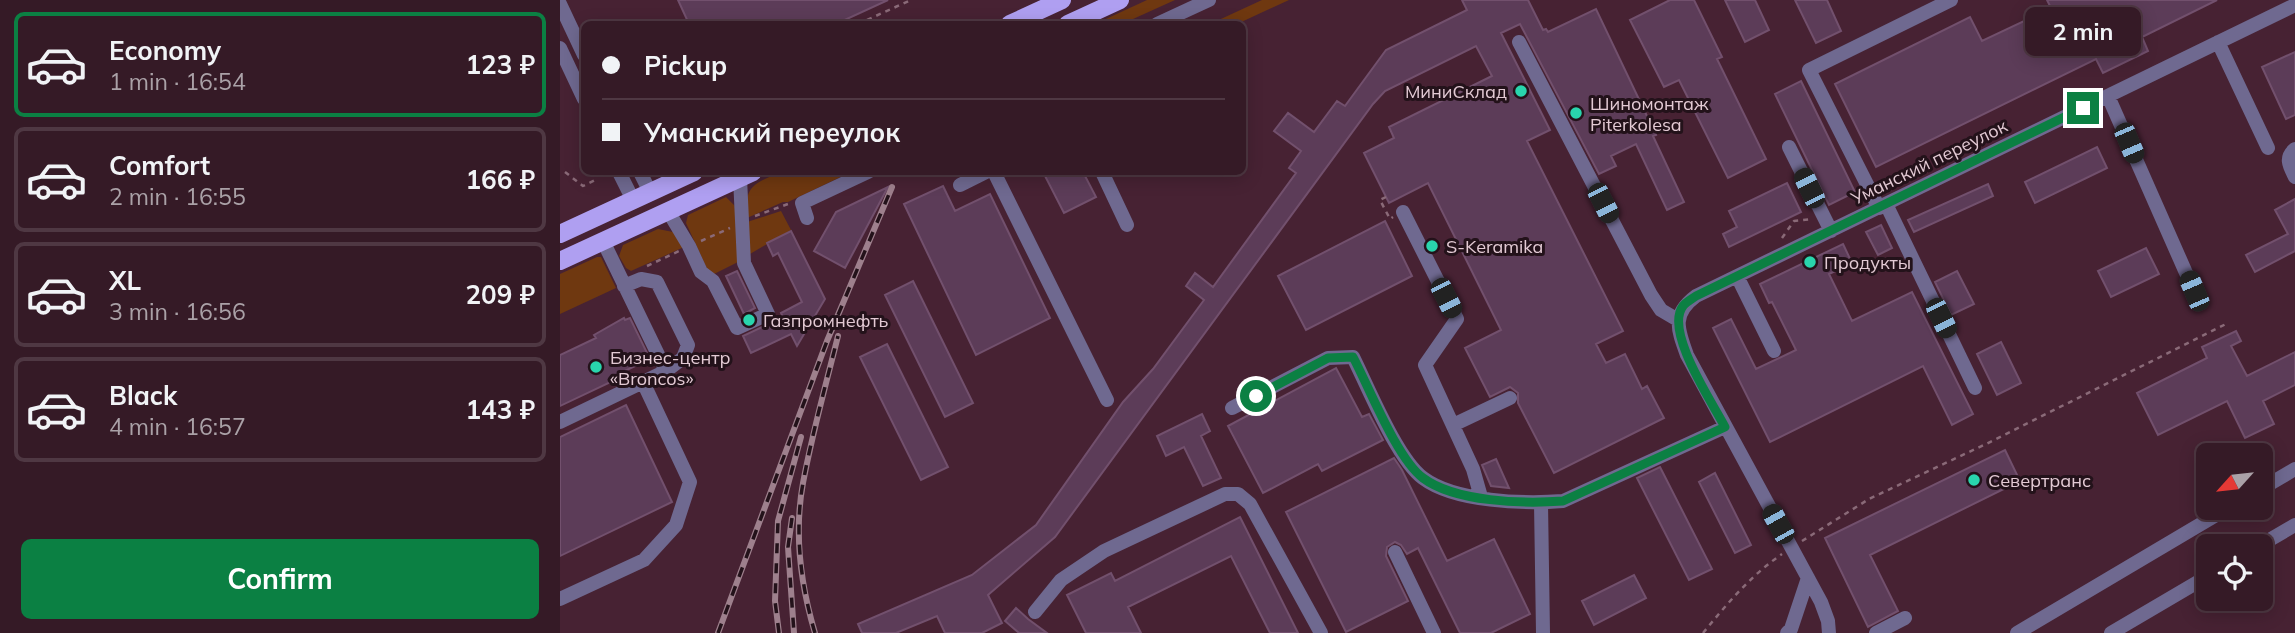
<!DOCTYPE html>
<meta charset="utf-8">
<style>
body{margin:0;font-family:Mulish,sans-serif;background:#3d232e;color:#f1f3f6;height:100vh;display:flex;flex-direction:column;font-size:26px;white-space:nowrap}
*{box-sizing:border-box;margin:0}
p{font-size:23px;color:#aaa1a7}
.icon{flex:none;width:38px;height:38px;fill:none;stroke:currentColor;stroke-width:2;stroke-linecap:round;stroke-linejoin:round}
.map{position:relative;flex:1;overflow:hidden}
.drawer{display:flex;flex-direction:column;background:#351a26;width:560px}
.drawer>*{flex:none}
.hud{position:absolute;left:21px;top:21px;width:665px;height:154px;border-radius:10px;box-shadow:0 4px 18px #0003,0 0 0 2px #4f3843;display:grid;align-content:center;height:154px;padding:0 21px;background:#351a26}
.needle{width:46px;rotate:243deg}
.controls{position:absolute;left:1636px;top:443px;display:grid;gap:14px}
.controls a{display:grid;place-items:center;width:77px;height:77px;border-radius:10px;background:#351a26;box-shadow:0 4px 18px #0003,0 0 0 2px #4f3843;font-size:35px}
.end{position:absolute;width:32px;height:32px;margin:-16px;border:9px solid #0b8043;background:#fff;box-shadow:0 0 0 4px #fff}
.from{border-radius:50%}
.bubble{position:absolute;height:49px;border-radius:10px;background:#351a26;box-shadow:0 4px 18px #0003,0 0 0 2px #4f3843;font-size:23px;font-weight:700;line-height:49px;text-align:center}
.car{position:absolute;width:21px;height:42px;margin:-21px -10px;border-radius:9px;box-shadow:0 0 5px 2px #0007;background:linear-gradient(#222 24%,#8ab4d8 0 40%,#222 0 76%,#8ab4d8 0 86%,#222 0)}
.hud b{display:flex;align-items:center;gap:24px;height:66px;font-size:26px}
.hud b+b{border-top:2px solid #4f3843}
.hud i{width:18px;height:18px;background:#f1f3f6}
ul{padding:12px 0 0;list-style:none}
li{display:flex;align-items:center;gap:21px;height:105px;margin:0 14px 10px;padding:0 7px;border:4px solid #4f3843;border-radius:10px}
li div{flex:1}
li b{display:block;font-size:26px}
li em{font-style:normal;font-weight:700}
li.selected{border-color:#0b8043}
li>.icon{width:63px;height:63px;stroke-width:1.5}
.button{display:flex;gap:14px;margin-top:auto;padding:14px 21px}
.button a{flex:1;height:80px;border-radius:10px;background:#0b8043;color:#fff;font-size:28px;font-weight:700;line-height:80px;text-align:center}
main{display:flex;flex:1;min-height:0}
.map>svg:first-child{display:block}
.green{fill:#6f3810}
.building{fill:#5c3c58;stroke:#72506d;stroke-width:2}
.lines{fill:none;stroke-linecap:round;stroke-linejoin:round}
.path{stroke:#8a6a78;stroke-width:2.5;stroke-dasharray:5 5;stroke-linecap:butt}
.minor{stroke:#6f6990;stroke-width:14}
.major{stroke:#af9ff1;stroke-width:18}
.rail-casing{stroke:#9e808d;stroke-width:6}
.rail{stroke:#23121a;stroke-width:3.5;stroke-dasharray:10;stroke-linecap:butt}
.route{stroke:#0b8043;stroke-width:9}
.poi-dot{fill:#29d5ad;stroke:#23121a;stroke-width:2.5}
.labels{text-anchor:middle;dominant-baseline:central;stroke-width:6;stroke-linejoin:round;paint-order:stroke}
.poi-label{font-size:18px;fill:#e3cad4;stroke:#23121a;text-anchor:start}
.street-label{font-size:18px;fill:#e3cad4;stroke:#23121a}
</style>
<main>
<section class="drawer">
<ul>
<li class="selected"><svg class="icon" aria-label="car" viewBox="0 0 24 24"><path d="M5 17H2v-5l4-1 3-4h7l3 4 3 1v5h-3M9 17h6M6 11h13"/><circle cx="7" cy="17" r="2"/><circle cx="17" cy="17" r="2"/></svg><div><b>Economy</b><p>1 min · 16:54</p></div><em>123 ₽</em></li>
<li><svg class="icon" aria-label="car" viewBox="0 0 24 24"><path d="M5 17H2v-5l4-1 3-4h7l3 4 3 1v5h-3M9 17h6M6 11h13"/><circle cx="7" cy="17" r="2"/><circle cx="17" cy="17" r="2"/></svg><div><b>Comfort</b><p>2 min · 16:55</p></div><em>166 ₽</em></li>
<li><svg class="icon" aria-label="car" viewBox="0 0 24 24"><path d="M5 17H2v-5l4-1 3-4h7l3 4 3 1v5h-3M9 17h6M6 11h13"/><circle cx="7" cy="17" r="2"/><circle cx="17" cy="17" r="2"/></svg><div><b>XL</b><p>3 min · 16:56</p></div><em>209 ₽</em></li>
<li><svg class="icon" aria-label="car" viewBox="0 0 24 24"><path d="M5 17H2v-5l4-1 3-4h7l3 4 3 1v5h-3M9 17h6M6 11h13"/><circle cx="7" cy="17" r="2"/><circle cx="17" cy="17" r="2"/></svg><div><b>Black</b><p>4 min · 16:57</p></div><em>143 ₽</em></li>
</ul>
<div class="button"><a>Confirm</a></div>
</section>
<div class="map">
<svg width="1735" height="633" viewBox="0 0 1735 633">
<rect width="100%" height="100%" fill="#472233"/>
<path class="green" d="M587 0H615L562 24H535Z
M702 0H729L677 24H650Z
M221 172H291L228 202H223L187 218C184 185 194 184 221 172Z
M166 197 175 206 178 262 154 274 148 271 126 223 128 215Z
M221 211 231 230 190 254 187 222Z
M98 229 113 232 124 247 71 271 66 268 59 256 63 245Z
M37 257H41L56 288 0 314V274Z"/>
<path class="building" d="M118 0H328L276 24H129Z
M902 0H968L983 30 986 29 988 32 1036 9 1096 135 1093 136 1124 202 1107 210 1076 144 1051 156 1056 166 1039 174 960 24 941 33 990 130 967 141 1063 331 1036 344 1046 363 1065 354 1082 389 1087 386 1104 418 994 473 958 403V393L950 387 930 397 905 348 941 330 868 183 829 203 804 153 834 138 829 127 932 76 916 46 825 91 813 104 495 537 428 595 442 623 422 633H385L377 616 336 633H302L298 624 412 575 476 525 563 402 593 369 644 300 626 286 635 273 653 287 736 173 729 168 741 151 714 131 728 113 754 132 777 101 785 106 826 50 907 10Z
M1110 0H1134L1162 57 1157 59 1206 159 1168 178 1119 80 1104 87 1070 20Z
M1165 0H1195L1209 30 1185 42Z
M1235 0H1267L1281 31 1256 43Z
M1487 0H1657L1582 37 1588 51 1543 73 1536 59 1316 167 1275 84 1410 17 1422 41 1464 21 1476 45 1503 32Z
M1735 52V115L1726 119 1702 67Z
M1241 81 1295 192 1269 205 1215 94Z
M1537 147 1547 168 1475 203 1465 182Z
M483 172H523L536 197 504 213Z
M1227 183 1241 212 1169 247 1163 234 1177 227 1169 211Z
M1428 184 1433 196 1354 232 1348 220Z
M383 186 395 211 430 194 490 318 416 355 344 204Z
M328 187 285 268 254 251 276 212Z
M1735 199V251L1695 272 1686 255 1728 234 1715 210Z
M825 221 852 276 746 330 718 276Z
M1321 225 1332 248 1318 255 1306 232Z
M231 231 265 299 237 346 231 334 191 353 183 336 223 317 221 313 242 302 218 253 213 256 207 243Z
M1283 244 1292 263 1269 274 1292 321 1352 292 1413 414 1392 425 1363 366 1210 442 1153 328 1171 319 1196 369 1236 350 1212 302 1209 303 1200 284Z
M1586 248 1599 274 1551 297 1538 271Z
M177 271 195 308 184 314 166 276Z
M1397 271 1414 304 1391 315 1375 282Z
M353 281 413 403 385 417 325 295Z
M64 318 65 320 70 318 90 359 54 376 55 380 0 406V355L36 338 34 335Z
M1676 331 1681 341 1671 346 1687 376 1735 352V385L1703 401 1714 424 1685 438 1667 401 1598 435 1577 393 1647 358 1642 347Z
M1441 342 1461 383 1437 395 1417 354Z
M327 344 388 467 361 480 300 357Z
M776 368 802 417 809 414 823 440 762 471 758 464 703 493 668 426Z
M66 405 112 502 0 556V437Z
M642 414 650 431 641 436 661 478 643 486 624 447 606 456 597 436Z
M1445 450 1460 481 1310 555 1338 611 1308 627 1265 538Z
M834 458 842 470 887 561 934 539 970 614 931 633H900L858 548 847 554 841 545 835 542 827 547 826 556 848 601 786 632 726 512Z
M936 459 949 488 931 486 922 465Z
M1100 467 1152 569 1129 580 1077 478Z
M1155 473 1191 545 1175 553 1139 482Z
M680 517 738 633H710L671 556 568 607 581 633H526L507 595 551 573 555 581Z
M1074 575 1086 598 1034 625 1022 601Z
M456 608 468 619 487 633H459L445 621Z"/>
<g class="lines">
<path class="path" d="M298 24 351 0
M5 172 23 186 37 179
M826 197 820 200 830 219 833 217
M195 216 228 204
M1222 238 1234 221 1252 219
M141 241 170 228
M87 266 119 251
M1242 541 1309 499 1426 444 1666 324
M1143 633C1167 604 1190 576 1222 554"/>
<path class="minor" d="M0 4 24 55
M597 24 649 0
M959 42 1091 295 1101 310 1118 320
M1658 42 1708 148
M0 48 24 99
M1548 96 1634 291
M1229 147 1271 231
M1735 149C1724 158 1730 167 1735 177
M59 172 73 200
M80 172 90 192
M434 172 547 400
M542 172 567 225
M400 185 426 172
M1326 204 1415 388
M1319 208 1249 70 1391 0
M108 211 129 246 141 272 153 281 177 328 208 314 184 263 180 178
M843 212 897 319 865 365 913 469 921 497
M247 218 242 203 308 172
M1177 276 1214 351
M64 286 81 279 97 282 128 345 123 358 106 371
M672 408 768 358 793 357C808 387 837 459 863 478 895 502 964 504 1003 501L1165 427
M0 422 106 371 43 241
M893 425 950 398
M1701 489 1735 469
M981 503 983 633
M1699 546 1735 525
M835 552 874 633
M0 599 84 560 116 525 130 482 83 382
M475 612 501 580 544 551 665 494H678L690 504 761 633
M1227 633 1231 629 1248 578
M1269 633 1268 621 1261 602 1127 355C1117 328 1112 314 1136 296L1735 5
M1316 633 1345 618
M1457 633 1668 508
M1551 633 1648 576"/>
<path class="major" d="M450 24 502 0
M508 24 560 0
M0 234 134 172
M0 261 193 172"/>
<defs>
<path id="rail" d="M232 518 228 547 234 633
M158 633 267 341 332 187
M219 633 215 601 218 521 241 437
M255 633C241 586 234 532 243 483 252 434 266 384 278 336"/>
</defs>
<use href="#rail" class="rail-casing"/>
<use href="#rail" class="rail"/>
</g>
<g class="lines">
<path class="route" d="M696 396 768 358 793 357C809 387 837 459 863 478 895 502 963 504 1003 501L1165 427C1152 402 1104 331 1123 306 1126 302 1132 299 1136 296L1523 108"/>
</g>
<g class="poi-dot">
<circle cx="961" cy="91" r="7"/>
<circle cx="1016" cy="113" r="7"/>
<circle cx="872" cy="246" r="7"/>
<circle cx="1250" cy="262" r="7"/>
<circle cx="189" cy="320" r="7"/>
<circle cx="36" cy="367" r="7"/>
<circle cx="1414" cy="480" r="7"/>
</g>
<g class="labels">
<g class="poi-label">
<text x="947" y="91" text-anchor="end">МиниСклад</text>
<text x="1030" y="103">Шиномонтаж<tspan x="1030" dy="21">Piterkolesa</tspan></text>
<text x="886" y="246">S-Keramika</text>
<text x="1264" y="262">Продукты</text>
<text x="203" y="320">Газпромнефть</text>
<text x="50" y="357">Бизнес-центр<tspan x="50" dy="21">«Broncos»</tspan></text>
<text x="1428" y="480">Севертранс</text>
</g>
<g class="street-label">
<text transform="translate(1369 162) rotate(-26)">Уманский переулок</text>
</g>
</g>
</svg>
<div class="controls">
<a><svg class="needle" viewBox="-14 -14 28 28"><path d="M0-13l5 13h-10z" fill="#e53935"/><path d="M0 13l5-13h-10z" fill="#aaa1a7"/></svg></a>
<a><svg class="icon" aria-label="locate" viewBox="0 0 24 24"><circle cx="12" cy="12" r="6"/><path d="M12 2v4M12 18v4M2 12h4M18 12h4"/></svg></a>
</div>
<i class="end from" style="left:696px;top:396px"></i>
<i class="end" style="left:1523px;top:108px"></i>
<div class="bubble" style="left:1465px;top:7px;width:116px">2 min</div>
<i class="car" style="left:1569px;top:143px;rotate:157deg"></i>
<i class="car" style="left:1249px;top:188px;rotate:334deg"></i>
<i class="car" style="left:1043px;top:203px;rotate:153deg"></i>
<i class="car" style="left:1634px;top:291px;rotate:337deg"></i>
<i class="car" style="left:886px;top:298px;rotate:153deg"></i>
<i class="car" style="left:1381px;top:318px;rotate:154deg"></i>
<i class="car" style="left:1218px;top:524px;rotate:331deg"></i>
<div class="hud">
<b><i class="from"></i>Pickup</b>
<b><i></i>Уманский переулок</b>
</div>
</div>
</main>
